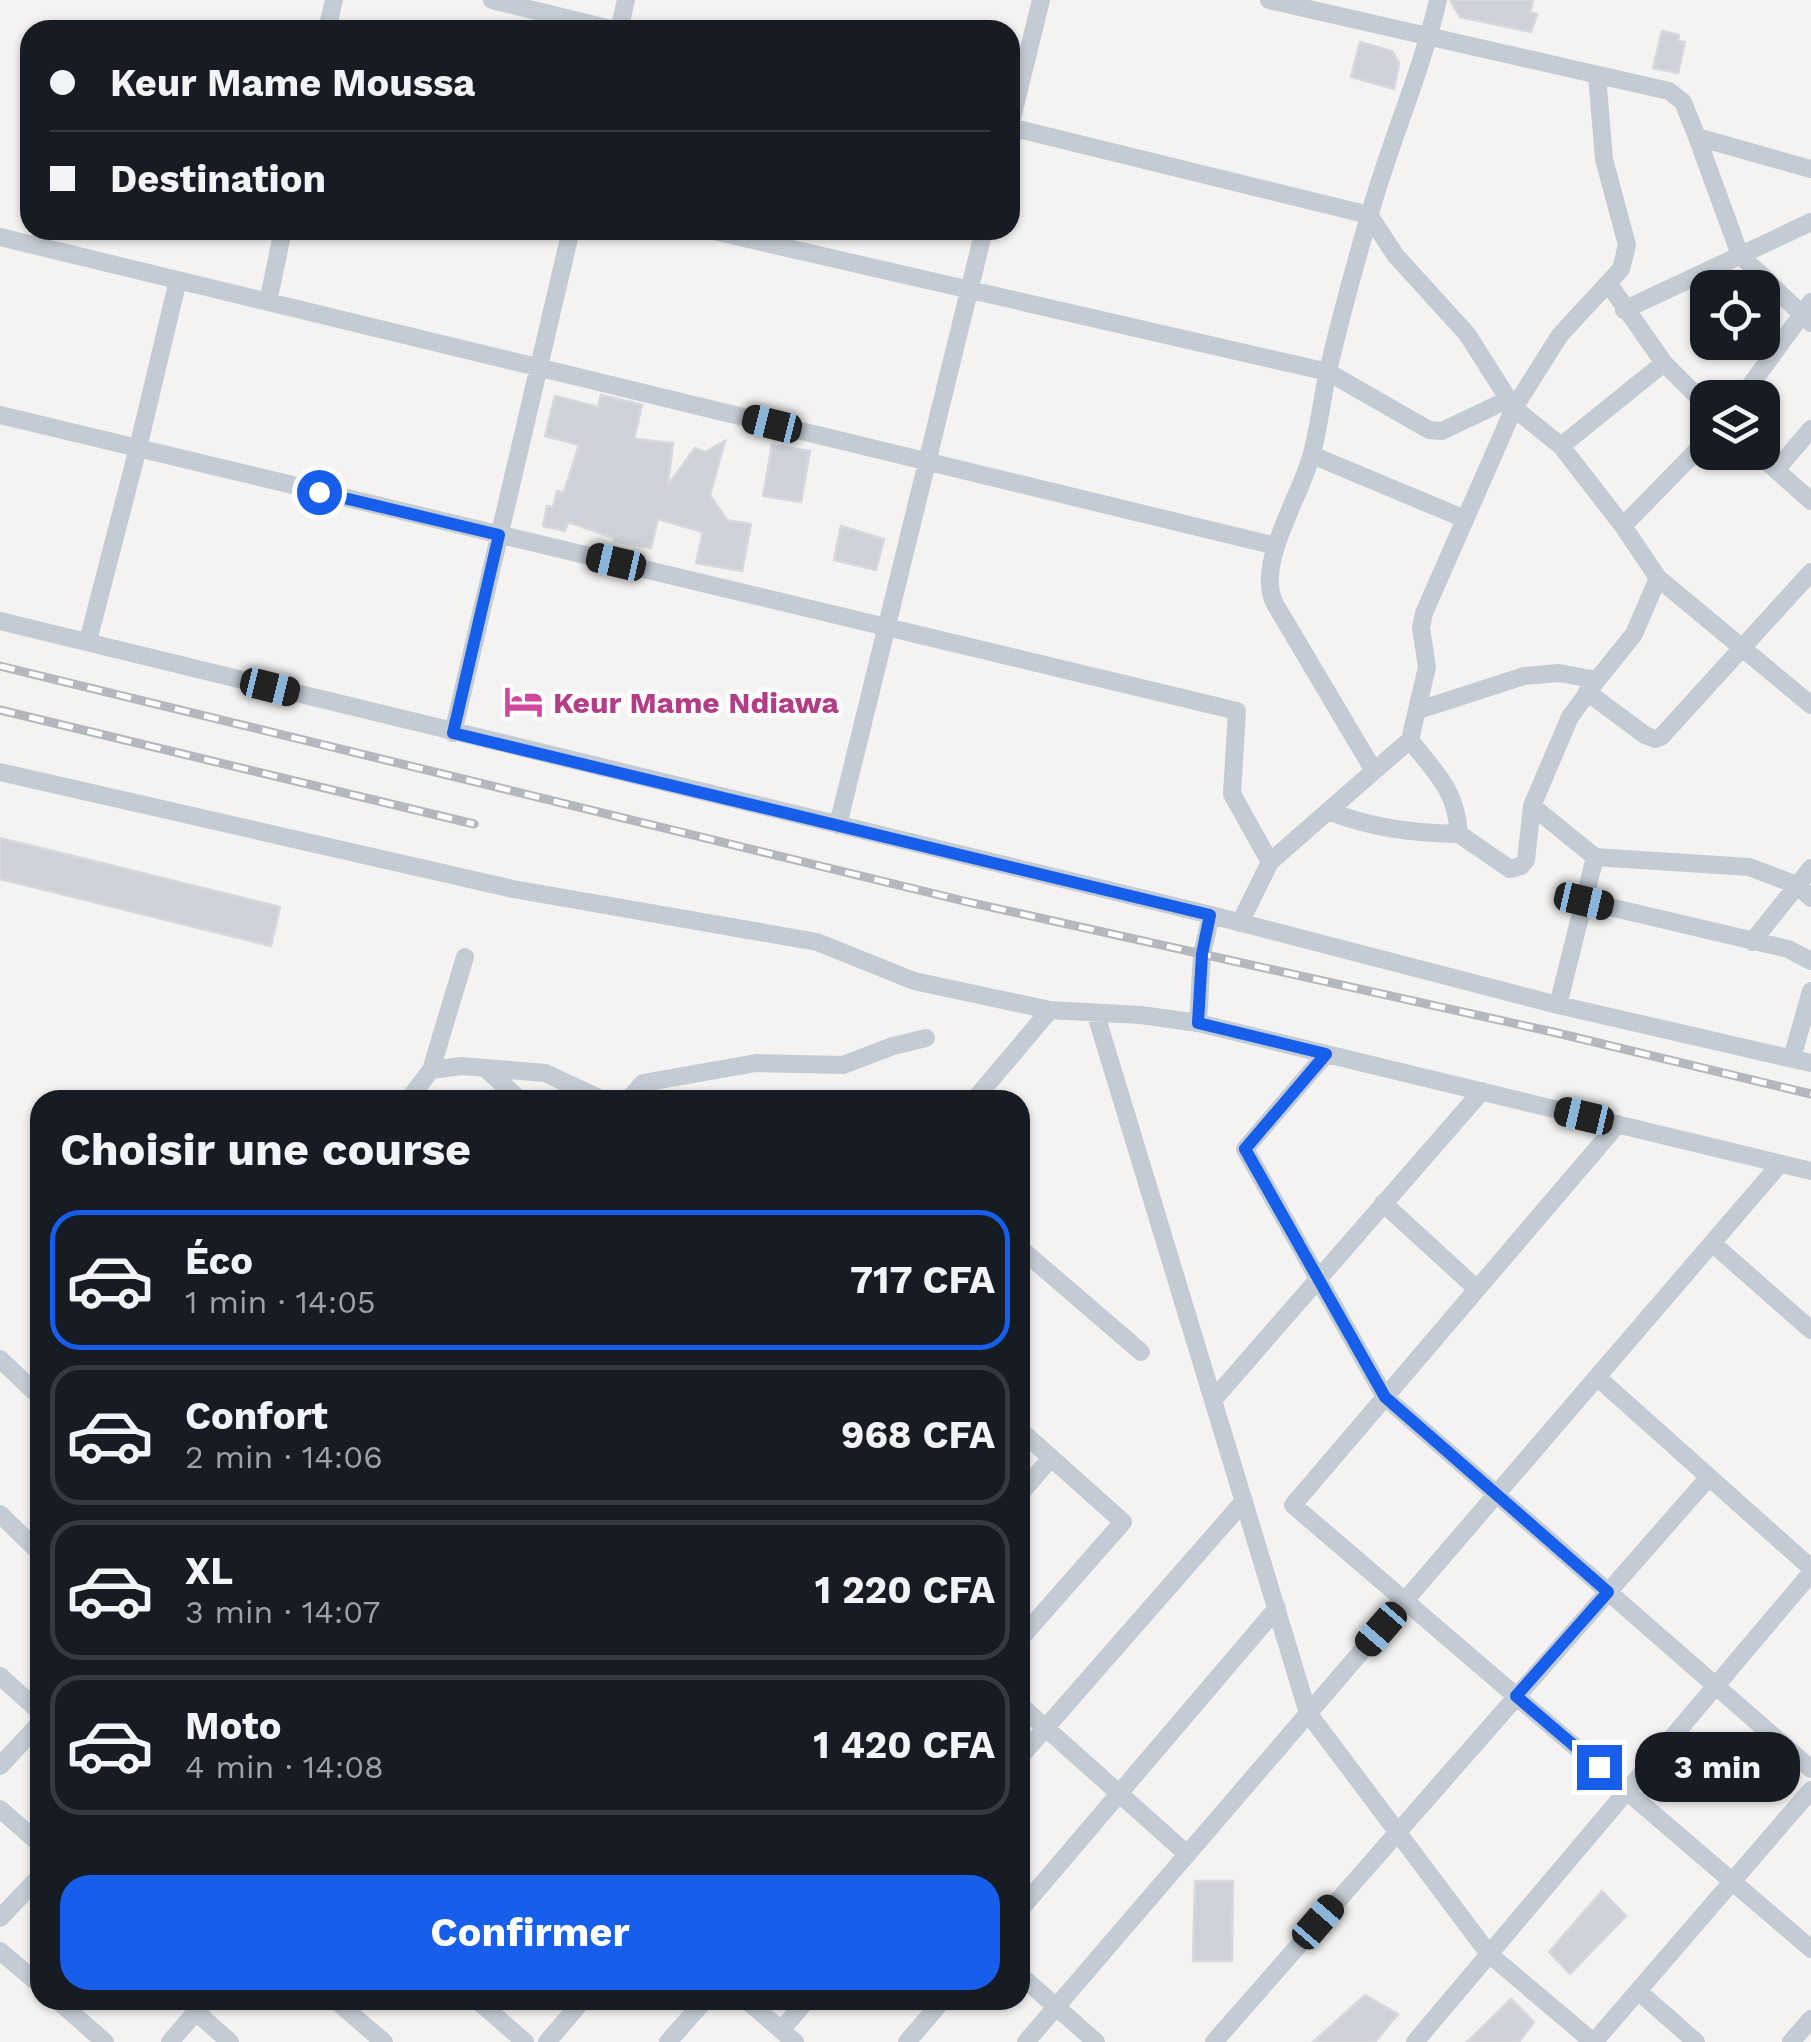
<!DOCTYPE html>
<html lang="fr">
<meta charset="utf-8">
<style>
body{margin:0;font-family:"Work Sans",sans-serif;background:#20242c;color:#f1f3f6;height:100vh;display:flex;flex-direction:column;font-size:38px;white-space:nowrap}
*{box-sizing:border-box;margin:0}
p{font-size:32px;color:#9ea1a6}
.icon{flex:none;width:55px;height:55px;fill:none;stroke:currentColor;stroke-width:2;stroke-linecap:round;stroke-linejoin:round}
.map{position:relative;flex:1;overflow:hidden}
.side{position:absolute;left:30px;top:1090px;width:1000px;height:920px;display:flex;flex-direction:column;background:#171b24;border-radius:30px;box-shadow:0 2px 8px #0004}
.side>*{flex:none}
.top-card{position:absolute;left:20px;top:20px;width:1000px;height:220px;border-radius:30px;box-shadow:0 2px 8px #0004;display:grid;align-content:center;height:220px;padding:0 30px;background:#171b24}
.controls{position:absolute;left:1690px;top:270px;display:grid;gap:20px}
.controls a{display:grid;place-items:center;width:90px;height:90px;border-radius:20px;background:#171b24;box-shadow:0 2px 8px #0004;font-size:50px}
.end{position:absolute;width:45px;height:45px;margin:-22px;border:12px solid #175fea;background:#fff;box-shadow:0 0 0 5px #fff}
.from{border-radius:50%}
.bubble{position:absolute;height:70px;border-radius:30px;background:#171b24;box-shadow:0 2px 8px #0004;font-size:32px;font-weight:700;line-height:70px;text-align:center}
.car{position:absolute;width:30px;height:60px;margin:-30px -15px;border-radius:12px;box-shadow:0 0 8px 2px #0007;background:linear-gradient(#222 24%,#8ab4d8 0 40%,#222 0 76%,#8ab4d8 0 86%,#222 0)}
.top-card b{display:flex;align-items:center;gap:35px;height:95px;font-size:38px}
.top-card b+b{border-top:2px solid #363941}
.top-card i{width:25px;height:25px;background:#f1f3f6}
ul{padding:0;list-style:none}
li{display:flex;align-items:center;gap:30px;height:140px;margin:0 20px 15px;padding:0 10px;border:5px solid #363941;border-radius:30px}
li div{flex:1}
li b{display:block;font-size:38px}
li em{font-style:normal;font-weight:700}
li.active{border-color:#175fea}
li>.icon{width:90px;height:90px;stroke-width:1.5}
h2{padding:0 30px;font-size:45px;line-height:120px}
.button{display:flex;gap:20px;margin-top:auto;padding:20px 30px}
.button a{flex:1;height:115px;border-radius:30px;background:#175fea;color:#fff;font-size:40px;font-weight:700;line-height:115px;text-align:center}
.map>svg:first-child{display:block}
.building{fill:#ced1d7;stroke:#d6d8de;stroke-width:2.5}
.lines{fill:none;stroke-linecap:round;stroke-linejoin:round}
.minor{stroke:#c3cbd4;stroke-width:18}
.rail-casing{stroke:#b4b7bd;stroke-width:9}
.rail{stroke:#fff;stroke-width:5;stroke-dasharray:15;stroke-linecap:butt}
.route{stroke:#175fea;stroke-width:12}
.labels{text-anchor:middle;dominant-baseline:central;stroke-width:9;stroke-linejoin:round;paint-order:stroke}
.hotel-label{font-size:30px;font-weight:bold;fill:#b23c85;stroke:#fff;text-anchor:start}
</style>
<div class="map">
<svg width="1811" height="2042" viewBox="0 0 1811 2042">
<rect width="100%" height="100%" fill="#f4f3f2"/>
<path class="building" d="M1450 0H1533L1530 12 1537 14 1531 32 1460 17Z
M1662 31 1679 35 1678 41 1685 42 1678 73 1653 68Z
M1360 42 1392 51 1399 63 1394 89 1351 77Z
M601 395 642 405 634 439 673 443 668 485 695 448 705 452 725 441 710 495 727 520 751 524 742 571 696 563 703 532 658 519 651 548 614 541V538L568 522 565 531 543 526 547 506 553 507 557 491 564 492 579 445 545 436 555 396 598 407Z
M772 445 810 451 801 502 763 496Z
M841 526 884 539 876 570 834 560Z
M0 838 280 907 271 946 0 879Z
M1195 1881H1233L1232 1961H1193Z
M1602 1891 1626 1916 1570 1974 1549 1952Z
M1365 1995 1398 2014 1375 2042H1313Z
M1511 1999 1534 2022 1519 2042H1467Z"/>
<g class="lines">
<path class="minor" d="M492 0 615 30
M1269 0 1669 91 1683 102 1697 137 1811 169
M1438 0C1421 74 1389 144 1369 217 1354 268 1340 320 1328 371 1322 399 1319 427 1312 453 1302 495 1254 565 1275 604L1374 771 1410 740 1427 667 1421 628 1424 613 1514 408 1560 335 1621 269 1627 245 1604 159 1597 76
M327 30 334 0
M619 30 626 0
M1010 126 1041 0
M1010 127 1369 215 1396 256 1467 334 1514 408 1561 446 1623 526 1658 578 1811 705
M1697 137 1740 255 1811 323
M709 230 1328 372 1429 430 1442 431 1509 399
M0 237 1276 546
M1608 283 1664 363 1708 407
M268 302 283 230
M1624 310 1811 222
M1741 398 1811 302
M0 415 1237 711 1232 794 1270 862
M1561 446 1664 363
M1756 452 1811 501
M1312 455 1465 519
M1776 470 1811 429
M1623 526 1708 439
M0 621 1211 915 1558 1005 1811 1063
M88 641 138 448 178 280
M1597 680 1634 634 1658 578
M1587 692 1645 735 1655 739 1661 737 1811 572
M453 733 571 230
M1410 740C1436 774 1456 789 1459 834L1510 869 1521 866 1526 860 1532 806 1570 717 1597 680 1559 673 1524 676 1419 710
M0 772 513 889 817 942 914 981 1050 1010 1141 1015 1198 1023 1811 1171
M1532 806 1595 857 1749 867 1797 885 1811 898
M1328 811C1372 828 1412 833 1459 834
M838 825 984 230
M1584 901 1788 949 1811 961
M1240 923 1270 862 1374 771
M1752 942 1811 868
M1558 1005 1595 857
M1096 1015 1308 1713 1489 1954 1593 2042
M1198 1023 1202 954 1211 915
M1326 1054 1245 1149 1385 1397 1811 1769
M1792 1058 1811 991
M485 1068 520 1100
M431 1070 462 1066 545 1073 603 1100
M408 1100 431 1070 465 957
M628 1100 643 1083 756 1063 843 1065 893 1046 926 1038
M974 1100 1050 1010
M1618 1124 1293 1505 1811 1949
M1383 1203 1477 1289
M1712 1243 1811 1330
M1020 1248 1141 1352
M0 1359 40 1397
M1597 1377 1811 1568
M1213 1400 1482 1091
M1020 1430 1123 1522 1020 1639
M1020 1494 1051 1458
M0 1514 40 1553
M0 1676 40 1712
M1020 1705 1187 1854
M1020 1757 1244 1501
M0 1766 40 1723
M0 1809 40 1844
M1020 1910 1277 1608
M0 1918 40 1876
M0 1951 40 1985
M1020 1975 1096 2042
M1638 1991 1696 2042
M57 2000 105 2042
M335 2000 384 2042
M477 2000 525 2042
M746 2000 795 2042
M196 2012 230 2042
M781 2030 807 2000
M170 2042 206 2000
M547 2042 583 2000
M668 2042 705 2000
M907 2042 943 2000
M1026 2042 1780 1164
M1214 2042 1709 1477
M1415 2042 1811 1573
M1594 2042 1811 1790
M1791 2042 1811 2019"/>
<defs>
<path id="rail" d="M0 666 968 902 1553 1032 1811 1094
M0 710 474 824"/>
</defs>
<use href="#rail" class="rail-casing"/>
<use href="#rail" class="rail"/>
</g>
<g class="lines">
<path class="route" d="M319 492 499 535 453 733 1210 915 1202 954 1198 1023 1326 1054 1245 1149 1385 1397 1608 1592 1516 1696 1599 1767"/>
</g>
<defs>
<symbol id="hotel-bare" viewBox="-9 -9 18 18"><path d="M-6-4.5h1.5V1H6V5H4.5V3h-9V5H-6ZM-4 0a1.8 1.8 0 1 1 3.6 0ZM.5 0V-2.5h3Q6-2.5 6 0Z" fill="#d1479c" stroke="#fff" stroke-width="2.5" paint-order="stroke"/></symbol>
</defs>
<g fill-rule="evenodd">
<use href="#hotel-bare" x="496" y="674" width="55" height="55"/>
</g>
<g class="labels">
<g class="hotel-label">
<text x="553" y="702">Keur Mame Ndiawa</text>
</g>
</g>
</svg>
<div class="controls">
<a><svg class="icon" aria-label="locate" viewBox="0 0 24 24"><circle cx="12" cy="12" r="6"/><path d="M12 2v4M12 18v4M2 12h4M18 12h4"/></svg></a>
<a><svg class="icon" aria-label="layers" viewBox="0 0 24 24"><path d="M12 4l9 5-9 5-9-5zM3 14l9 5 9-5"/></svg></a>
</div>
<i class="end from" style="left:319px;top:492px"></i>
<i class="end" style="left:1599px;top:1767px"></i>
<div class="bubble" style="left:1635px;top:1732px;width:165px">3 min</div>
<i class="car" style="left:772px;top:424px;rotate:284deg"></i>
<i class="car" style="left:616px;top:562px;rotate:283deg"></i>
<i class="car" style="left:270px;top:687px;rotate:104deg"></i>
<i class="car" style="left:1584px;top:901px;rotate:103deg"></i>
<i class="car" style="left:1584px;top:1116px;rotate:283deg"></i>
<i class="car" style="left:1381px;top:1629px;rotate:221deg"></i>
<i class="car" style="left:1318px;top:1922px;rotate:41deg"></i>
<div class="top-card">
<b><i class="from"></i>Keur Mame Moussa</b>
<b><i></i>Destination</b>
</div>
<section class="side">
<h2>Choisir une course</h2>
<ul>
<li class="active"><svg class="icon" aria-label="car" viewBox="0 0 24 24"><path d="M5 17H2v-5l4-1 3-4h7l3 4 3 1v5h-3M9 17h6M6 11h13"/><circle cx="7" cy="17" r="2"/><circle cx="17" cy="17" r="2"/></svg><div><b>Éco</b><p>1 min · 14:05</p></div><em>717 CFA</em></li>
<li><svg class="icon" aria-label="car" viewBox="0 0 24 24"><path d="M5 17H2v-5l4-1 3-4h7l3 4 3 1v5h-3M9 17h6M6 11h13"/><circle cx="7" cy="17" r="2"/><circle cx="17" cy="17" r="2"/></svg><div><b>Confort</b><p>2 min · 14:06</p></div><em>968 CFA</em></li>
<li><svg class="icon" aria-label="car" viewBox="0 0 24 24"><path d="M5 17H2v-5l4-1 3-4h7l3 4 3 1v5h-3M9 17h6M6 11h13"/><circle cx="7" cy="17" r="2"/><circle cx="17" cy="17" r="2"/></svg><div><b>XL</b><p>3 min · 14:07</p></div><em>1 220 CFA</em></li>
<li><svg class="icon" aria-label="car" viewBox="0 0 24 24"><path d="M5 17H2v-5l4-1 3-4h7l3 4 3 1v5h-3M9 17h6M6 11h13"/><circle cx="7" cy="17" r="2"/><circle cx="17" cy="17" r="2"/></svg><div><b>Moto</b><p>4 min · 14:08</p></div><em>1 420 CFA</em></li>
</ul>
<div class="button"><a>Confirmer</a></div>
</section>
</div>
